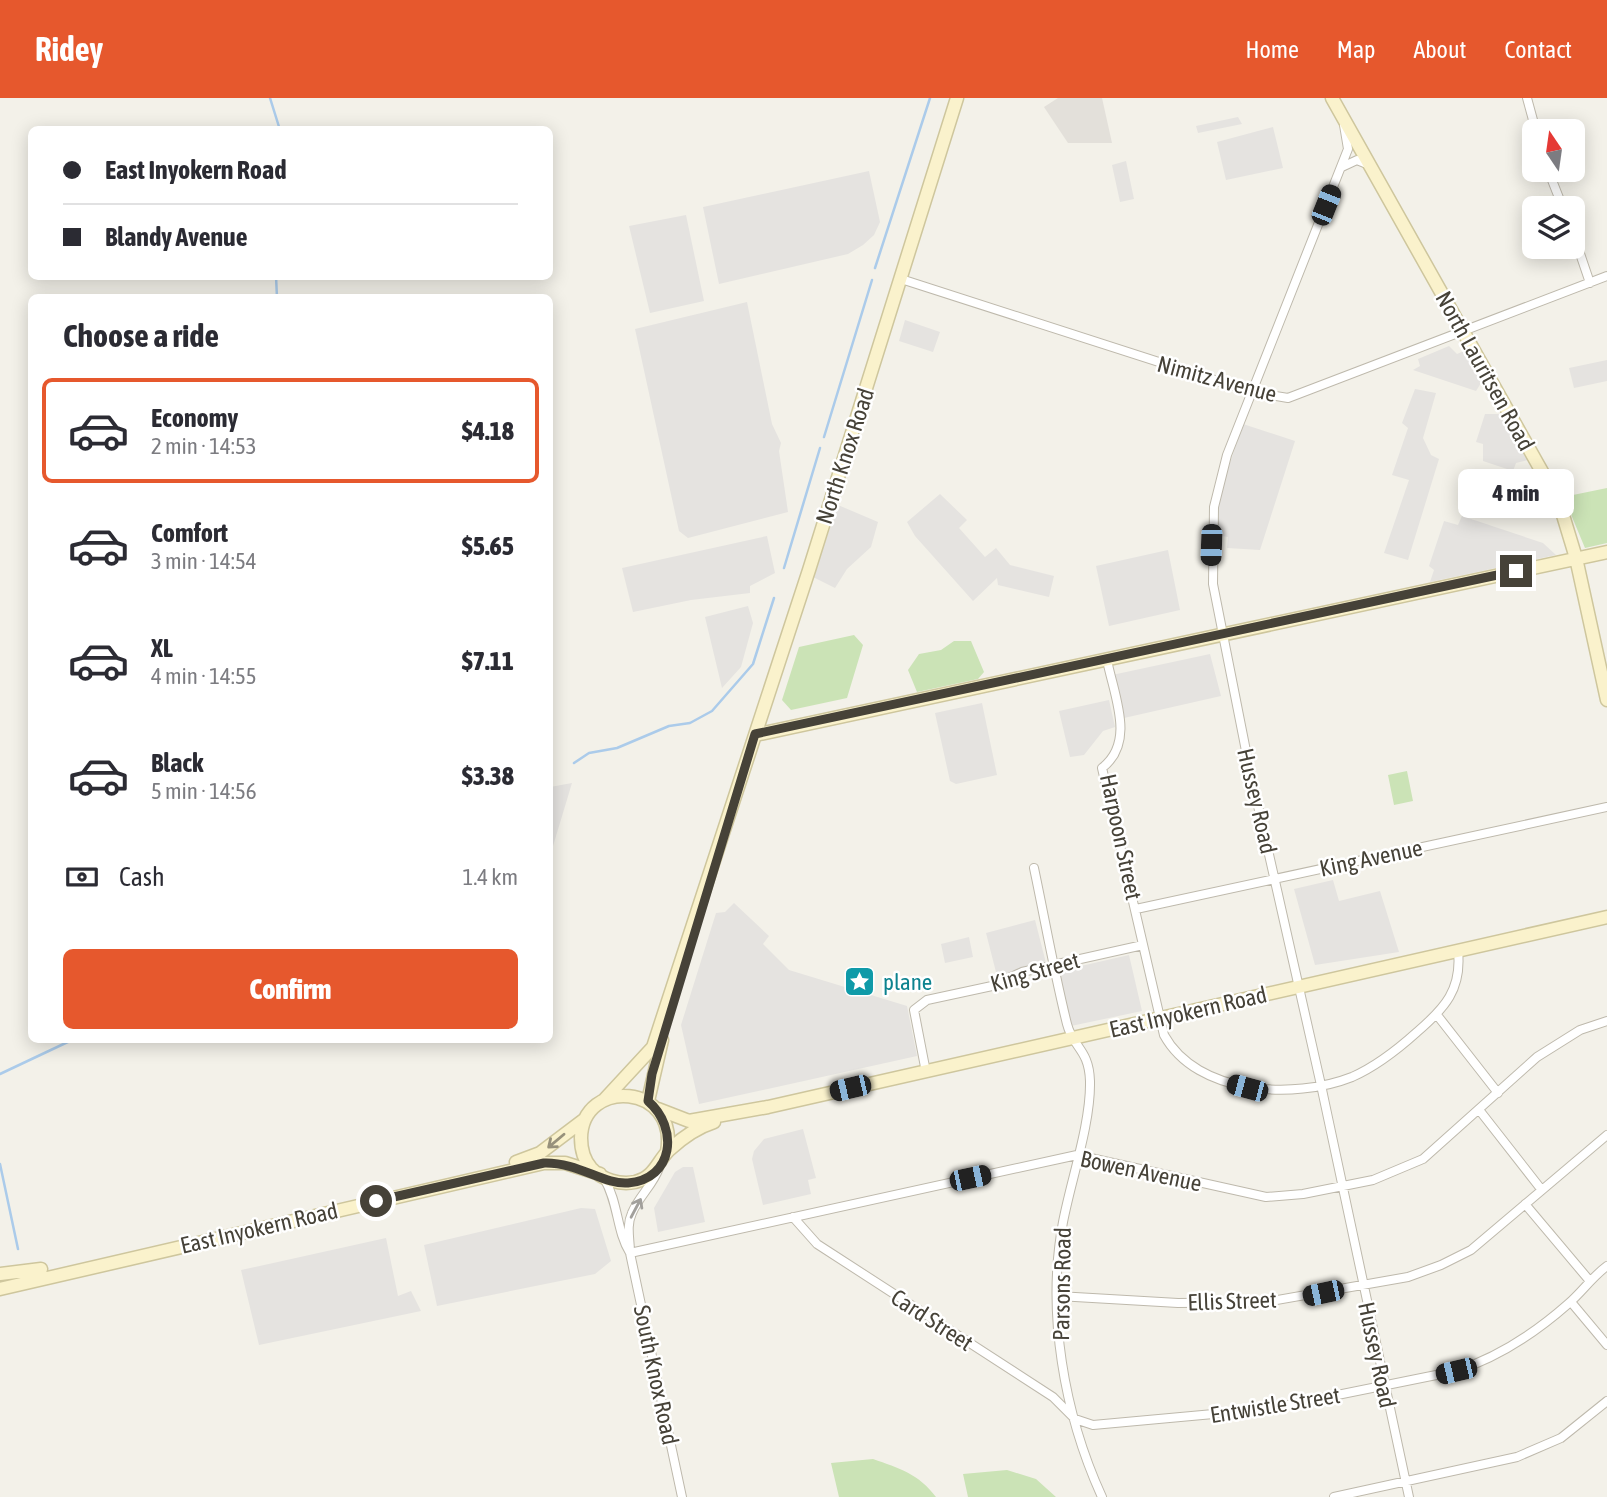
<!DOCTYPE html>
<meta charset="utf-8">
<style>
body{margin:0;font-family:"Asap Condensed",sans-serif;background:#f7f7f7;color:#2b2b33;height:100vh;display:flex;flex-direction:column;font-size:26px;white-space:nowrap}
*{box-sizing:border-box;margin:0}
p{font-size:23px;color:#7c7c81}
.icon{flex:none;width:38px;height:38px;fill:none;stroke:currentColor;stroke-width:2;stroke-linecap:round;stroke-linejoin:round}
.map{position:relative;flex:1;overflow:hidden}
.side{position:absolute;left:28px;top:196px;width:525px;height:749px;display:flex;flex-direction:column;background:#fff;border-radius:10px;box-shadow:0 4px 18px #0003}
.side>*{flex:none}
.banner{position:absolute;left:28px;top:28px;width:525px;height:154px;border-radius:10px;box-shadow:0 4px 18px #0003;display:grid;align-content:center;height:154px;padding:0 35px;background:#fff}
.needle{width:46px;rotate:347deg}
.fabs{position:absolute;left:1522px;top:21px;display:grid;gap:14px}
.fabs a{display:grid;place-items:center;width:63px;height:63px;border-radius:10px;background:#fff;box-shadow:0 4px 18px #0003;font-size:35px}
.end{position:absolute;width:32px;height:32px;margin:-16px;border:9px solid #464238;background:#fff;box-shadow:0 0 0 4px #fff}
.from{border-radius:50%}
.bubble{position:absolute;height:49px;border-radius:10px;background:#fff;box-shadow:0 4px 18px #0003;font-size:23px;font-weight:800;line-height:49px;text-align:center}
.car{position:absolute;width:21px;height:42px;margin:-21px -10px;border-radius:9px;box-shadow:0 0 5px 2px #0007;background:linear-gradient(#222 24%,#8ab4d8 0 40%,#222 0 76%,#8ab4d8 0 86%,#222 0)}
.banner b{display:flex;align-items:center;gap:24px;height:66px;font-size:26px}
.banner b+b{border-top:2px solid #e1e1e2}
.banner i{width:18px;height:18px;background:#2b2b33}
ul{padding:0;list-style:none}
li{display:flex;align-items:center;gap:21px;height:105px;margin:0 14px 10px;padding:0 21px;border:4px solid transparent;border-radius:10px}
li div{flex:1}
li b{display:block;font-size:26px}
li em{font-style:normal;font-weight:800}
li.on{border-color:#e6582d}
li>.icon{width:63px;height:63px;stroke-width:1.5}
h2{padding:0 35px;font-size:32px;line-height:84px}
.pay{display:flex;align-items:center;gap:18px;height:77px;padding:0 35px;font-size:26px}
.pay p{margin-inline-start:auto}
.button{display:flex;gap:14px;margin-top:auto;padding:14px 35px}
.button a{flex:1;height:80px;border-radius:10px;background:#e6582d;color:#fff;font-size:28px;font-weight:800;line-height:80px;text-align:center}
header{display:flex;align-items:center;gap:42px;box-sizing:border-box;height:98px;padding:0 35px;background:#e6582d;color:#fff}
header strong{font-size:33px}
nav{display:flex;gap:38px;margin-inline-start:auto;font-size:24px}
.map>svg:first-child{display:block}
.industrial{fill:#e3e0da}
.green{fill:#cbe3b6}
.parking{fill:#e5e3e0}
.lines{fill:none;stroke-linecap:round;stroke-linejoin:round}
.stream{stroke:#abcbea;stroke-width:2.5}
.street-casing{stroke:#beb9ac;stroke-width:10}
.secondary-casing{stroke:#cec69d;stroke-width:15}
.street{stroke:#fff;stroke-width:8}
.secondary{stroke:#faf2cc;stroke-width:12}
.oneway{stroke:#97917b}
.oneway2{stroke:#a2a09c}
.route{stroke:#464238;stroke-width:9}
.labels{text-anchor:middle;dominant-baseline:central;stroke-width:5;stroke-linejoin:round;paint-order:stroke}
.street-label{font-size:23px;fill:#464238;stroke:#fff}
.culture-label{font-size:23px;fill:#0d838f;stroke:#fff;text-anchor:start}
</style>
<header>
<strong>Ridey</strong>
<nav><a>Home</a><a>Map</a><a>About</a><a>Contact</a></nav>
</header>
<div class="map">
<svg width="1607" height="1399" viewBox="0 0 1607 1399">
<rect width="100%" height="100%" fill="#f3f1e9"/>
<path class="industrial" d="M1058 0H1102L1112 45H1068L1044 9Z"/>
<path class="green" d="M1607 390V445L1585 450 1565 402 1573 397Z
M854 537 863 547 847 600 791 612 782 602 799 549Z
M954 543H971L984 574 978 581 917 594 908 572 919 556 941 552Z
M1407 673 1413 703 1394 707 1388 677Z
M873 1361C899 1370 919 1376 936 1399H839L831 1365Z
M1007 1372 1036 1381 1056 1399H968L963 1376Z"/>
<path class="parking" d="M1238 19 1242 26 1198 35 1196 28Z
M1273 29 1283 70 1226 82 1217 44Z
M1126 63 1134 101 1120 104 1112 67Z
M869 73 880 124 874 137 863 147 848 156 719 186 703 109Z
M686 117 704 203 650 215 629 128Z
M747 204 772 326 781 345 779 353 788 414 688 440 679 433 635 231Z
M905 222 940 234 933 254 899 243Z
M1449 248 1457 256 1464 253 1481 285 1476 293 1413 272 1420 268 1418 261Z
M1607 262V283L1574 290 1569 270Z
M1415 291 1436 295 1423 340 1431 357 1439 361 1408 462 1384 455 1409 382 1392 377 1408 330 1402 325Z
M1485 316H1498L1508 323 1528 362 1516 365 1513 373 1483 363V346L1476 344Z
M1243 326 1295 343 1260 452 1227 450 1228 439 1215 437 1218 401Z
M940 396 967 422 959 430 985 459 996 450 1010 467 1054 478 1049 499 998 487 997 480 973 503 915 438 907 424Z
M838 407 878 424 871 449 847 471 835 490 813 479Z
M1462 418 1543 445 1556 457 1430 484 1434 472 1429 468 1444 423 1458 427Z
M767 438 775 475 750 488V495L691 502 633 514 622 470Z
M1168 452 1180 512 1109 528 1096 468Z
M748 508 753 525 741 569 722 590 705 519Z
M1210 556 1221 598 1124 620 1112 577Z
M1109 602 1115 629 1103 633 1084 657 1070 659 1059 613Z
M982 605 997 677 956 686 950 683 935 615Z
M572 685 550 758V689Z
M1333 782 1339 803 1380 793 1399 854 1315 867 1294 791Z
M734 805 769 838 763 846 789 872 907 908 917 958 699 1006 681 927 716 815 725 814Z
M1035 822 1046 865 997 878 986 835Z
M969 839 973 859 945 865 941 846Z
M1129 857 1142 913 1071 928 1059 873Z
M803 1031 816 1080 808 1082 811 1096 763 1107 752 1061 754 1053 764 1041Z
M683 1069H693L705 1124 658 1134 654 1110 675 1074Z
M581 1110 595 1111 611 1163 595 1176 437 1208 424 1147Z
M386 1140 398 1198 411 1193 421 1213 259 1247 241 1172Z"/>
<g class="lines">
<path class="stream" d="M270 0 280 32
M875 170 930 0
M276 178 277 200
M824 339 872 182
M784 470 820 350
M574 665 589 655 617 650 669 628 690 625 712 613 753 566 774 500
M0 976 72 942
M0 1066 18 1151"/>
<defs>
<path id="street" d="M1527 0 1536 33
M1344 27 1348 51 1227 357 1214 409 1213 486 1249 668 1321 987 1409 1399
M1342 69 1357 62 1367 66
M1548 72 1563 110
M1573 135 1590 185
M901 181 1252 294 1288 300 1607 178
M1107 562C1114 598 1136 644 1102 670L1164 937C1197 997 1294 1002 1352 979 1377 968 1397 952 1417 934 1445 910 1462 891 1458 853
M1034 770C1045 822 1054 874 1067 926 1073 950 1089 951 1090 983 1091 1025 1071 1082 1063 1124 1046 1214 1064 1316 1102 1399
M1136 811 1607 709
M1437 917 1498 995
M926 974 914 912 927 902 992 888 1022 874 1143 847
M1480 1013 1541 1091
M659 1070C653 1087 639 1098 632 1115 626 1128 630 1141 630 1155L682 1399
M604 1080C619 1106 616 1132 630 1155
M1525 1106 1589 1182
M793 1119 817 1146 1053 1299 1075 1321 1093 1327 1268 1311 1456 1273C1499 1259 1534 1236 1568 1206 1582 1194 1592 1179 1607 1168
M630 1155 1077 1057 1266 1099 1303 1096 1373 1082 1423 1061 1537 959 1580 932 1607 923
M1058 1198 1178 1205 1266 1204 1408 1179 1441 1167 1471 1152 1607 1037
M1571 1204 1607 1247
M1334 1399 1517 1359 1561 1340 1607 1303"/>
<path id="secondary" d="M1332 0 1559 404 1576 460 1607 602
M755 637 1607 454
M604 1002 653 949 809 472 957 0
M648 1003 662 942
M658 1011 689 1023 768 1009 1607 819
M667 1054C679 985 582 979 581 1040 581 1051 584 1062 591 1070 602 1082 620 1087 635 1084 655 1079 657 1064 669 1052 682 1040 698 1029 714 1024
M516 1064 540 1055 585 1021
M0 1176 41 1171
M0 1191 544 1065H565L600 1076"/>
</defs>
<use href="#street" class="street-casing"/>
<use href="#secondary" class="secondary-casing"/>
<use href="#street" class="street"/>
<use href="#secondary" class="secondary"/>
</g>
<defs><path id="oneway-shaft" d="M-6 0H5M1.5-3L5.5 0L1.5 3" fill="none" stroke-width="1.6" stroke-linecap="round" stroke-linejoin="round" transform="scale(1.75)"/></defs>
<use class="oneway" href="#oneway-shaft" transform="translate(556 1043) rotate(140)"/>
<use class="oneway2" href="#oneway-shaft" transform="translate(636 1110) rotate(-62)"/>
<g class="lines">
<path class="route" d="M376 1103 544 1065C578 1064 604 1087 628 1085 674 1081 679 1030 648 1003L652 976 755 636 1516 473"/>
</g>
<defs>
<symbol id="sight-square" viewBox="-11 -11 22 22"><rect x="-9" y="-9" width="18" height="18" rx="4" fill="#0f9aa8" stroke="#fff"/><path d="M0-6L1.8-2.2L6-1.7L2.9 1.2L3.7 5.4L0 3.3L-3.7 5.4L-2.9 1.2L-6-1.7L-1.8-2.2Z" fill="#fff"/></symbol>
</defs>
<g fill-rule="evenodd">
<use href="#sight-square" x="842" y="866" width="35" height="35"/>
</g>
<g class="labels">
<g class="street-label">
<text transform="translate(1485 273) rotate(61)">North Lauritsen Road</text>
<text transform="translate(1217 281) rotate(15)">Nimitz Avenue</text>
<text transform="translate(845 358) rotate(-72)">North Knox Road</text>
<text transform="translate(1257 703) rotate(77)">Hussey Road</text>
<text transform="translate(1121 739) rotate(78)">Harpoon Street</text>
<text transform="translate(1371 760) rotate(-12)">King Avenue</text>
<text transform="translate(1035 874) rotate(-16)">King Street</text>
<text transform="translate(1188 914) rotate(-13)">East Inyokern Road</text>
<text transform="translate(1141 1073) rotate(12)">Bowen Avenue</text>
<text transform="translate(259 1130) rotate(-13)">East Inyokern Road</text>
<text transform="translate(1062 1186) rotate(-89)">Parsons Road</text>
<text transform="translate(1232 1203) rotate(-2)">Ellis Street</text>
<text transform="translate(932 1222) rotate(33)">Card Street</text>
<text transform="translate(1377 1257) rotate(78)">Hussey Road</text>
<text transform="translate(656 1277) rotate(78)">South Knox Road</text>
<text transform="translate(1275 1307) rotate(-9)">Entwistle Street</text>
</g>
<g class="culture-label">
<text x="883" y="884">plane</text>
</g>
</g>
</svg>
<div class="fabs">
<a><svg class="needle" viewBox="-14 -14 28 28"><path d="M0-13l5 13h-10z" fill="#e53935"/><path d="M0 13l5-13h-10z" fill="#7c7c81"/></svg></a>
<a><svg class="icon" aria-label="layers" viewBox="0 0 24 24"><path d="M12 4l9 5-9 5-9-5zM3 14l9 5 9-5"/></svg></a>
</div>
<i class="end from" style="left:376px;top:1103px"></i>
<i class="end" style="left:1516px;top:473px"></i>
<div class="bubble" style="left:1458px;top:371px;width:116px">4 min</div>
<i class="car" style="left:1326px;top:107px;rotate:22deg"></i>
<i class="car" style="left:1211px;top:447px;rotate:182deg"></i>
<i class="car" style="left:850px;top:990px;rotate:257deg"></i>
<i class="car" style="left:1247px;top:990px;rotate:285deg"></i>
<i class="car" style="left:970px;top:1080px;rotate:78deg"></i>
<i class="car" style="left:1323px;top:1195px;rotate:258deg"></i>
<i class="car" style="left:1456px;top:1273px;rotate:257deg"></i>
<div class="banner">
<b><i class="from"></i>East Inyokern Road</b>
<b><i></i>Blandy Avenue</b>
</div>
<section class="side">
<h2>Choose a ride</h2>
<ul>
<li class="on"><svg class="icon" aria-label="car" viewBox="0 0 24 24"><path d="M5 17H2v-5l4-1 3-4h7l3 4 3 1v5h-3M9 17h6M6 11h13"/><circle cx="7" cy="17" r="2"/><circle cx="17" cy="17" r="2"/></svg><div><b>Economy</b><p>2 min · 14:53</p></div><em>$4.18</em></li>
<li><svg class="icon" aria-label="car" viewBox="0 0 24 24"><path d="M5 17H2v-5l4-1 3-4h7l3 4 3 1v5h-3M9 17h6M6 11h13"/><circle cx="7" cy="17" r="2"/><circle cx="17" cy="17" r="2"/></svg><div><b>Comfort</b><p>3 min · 14:54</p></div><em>$5.65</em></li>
<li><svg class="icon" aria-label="car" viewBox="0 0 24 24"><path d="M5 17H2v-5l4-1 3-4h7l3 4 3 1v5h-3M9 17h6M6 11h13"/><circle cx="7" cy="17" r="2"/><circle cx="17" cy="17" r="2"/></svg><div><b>XL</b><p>4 min · 14:55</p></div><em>$7.11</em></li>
<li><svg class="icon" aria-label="car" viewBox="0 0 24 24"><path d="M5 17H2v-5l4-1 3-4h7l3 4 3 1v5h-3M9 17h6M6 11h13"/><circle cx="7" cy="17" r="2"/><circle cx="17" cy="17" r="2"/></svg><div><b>Black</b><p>5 min · 14:56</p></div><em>$3.38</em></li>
</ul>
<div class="pay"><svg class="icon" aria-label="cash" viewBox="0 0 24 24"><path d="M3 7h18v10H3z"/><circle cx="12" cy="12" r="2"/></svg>Cash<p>1.4 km</p></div>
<div class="button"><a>Confirm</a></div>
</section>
</div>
